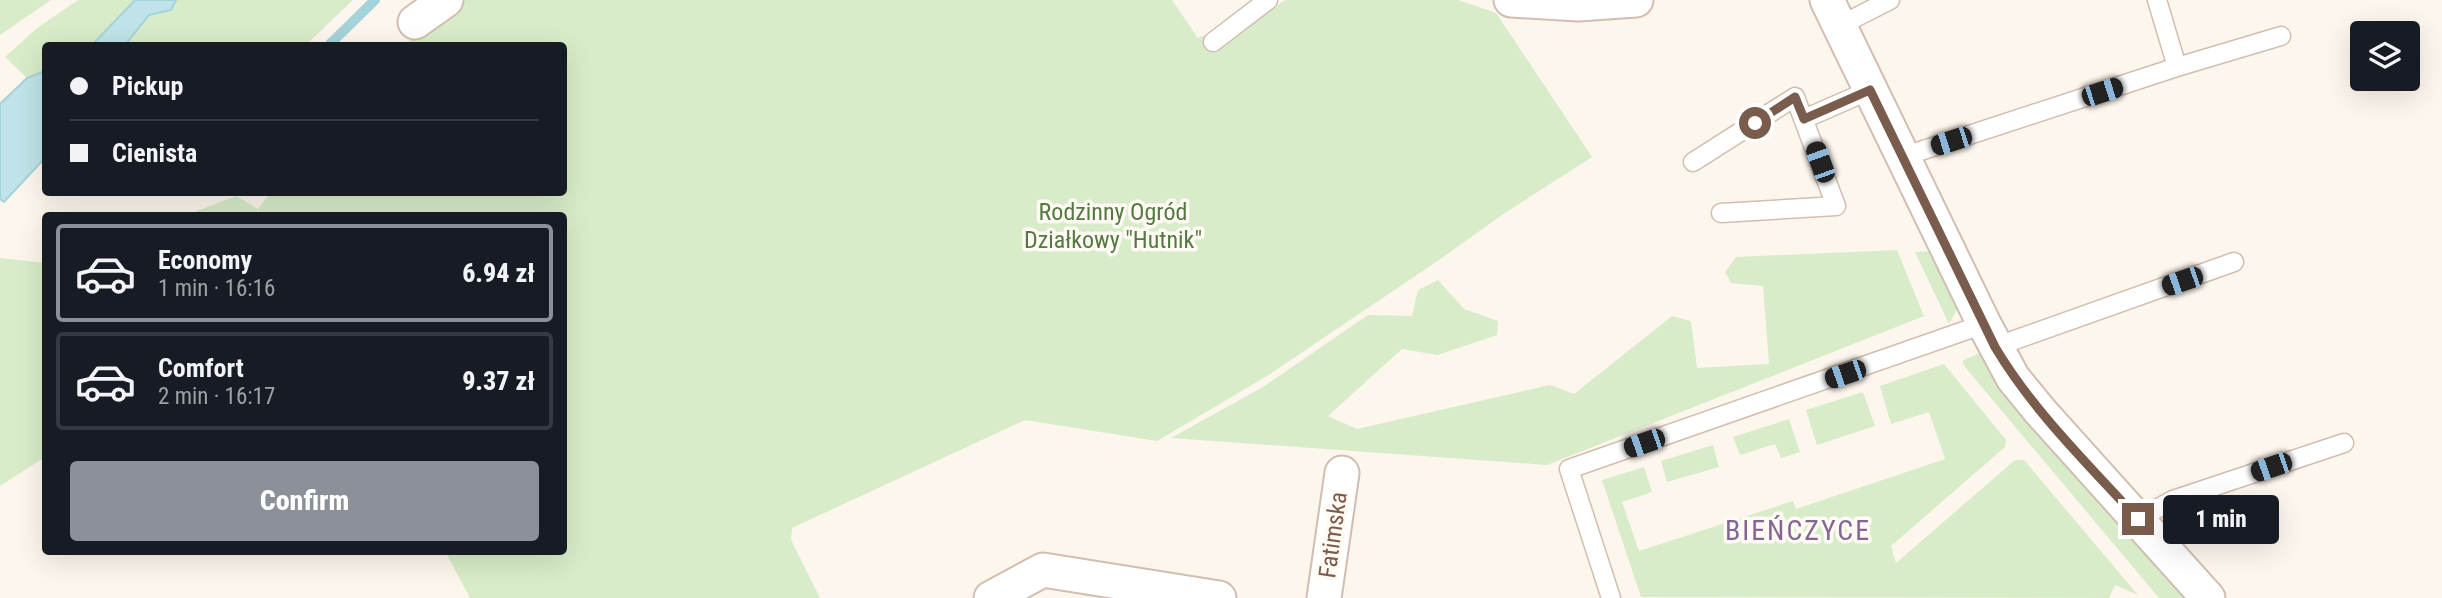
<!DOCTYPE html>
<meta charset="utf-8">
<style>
body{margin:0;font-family:"Roboto Condensed",sans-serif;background:#242831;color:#f1f3f6;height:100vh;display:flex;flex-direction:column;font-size:26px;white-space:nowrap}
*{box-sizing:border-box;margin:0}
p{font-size:23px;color:#9ea1a6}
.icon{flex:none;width:38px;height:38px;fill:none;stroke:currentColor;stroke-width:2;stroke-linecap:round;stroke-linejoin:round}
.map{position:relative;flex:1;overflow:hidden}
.details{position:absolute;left:42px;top:212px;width:525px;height:343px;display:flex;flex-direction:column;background:#171b24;border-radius:7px;box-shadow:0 7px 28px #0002}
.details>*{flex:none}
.hud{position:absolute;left:42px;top:42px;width:525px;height:154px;border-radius:7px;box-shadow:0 7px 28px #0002;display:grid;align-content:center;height:154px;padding:0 28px;background:#171b24}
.buttons{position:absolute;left:2350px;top:21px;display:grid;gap:14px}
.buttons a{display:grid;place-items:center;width:70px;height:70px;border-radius:7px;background:#171b24;box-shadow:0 7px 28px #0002;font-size:35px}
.end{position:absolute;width:32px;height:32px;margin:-16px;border:9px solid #7a5c4d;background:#fff;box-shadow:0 0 0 4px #fff}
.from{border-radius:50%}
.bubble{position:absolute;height:49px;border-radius:7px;background:#171b24;box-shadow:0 7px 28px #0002;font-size:23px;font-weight:800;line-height:49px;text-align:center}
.car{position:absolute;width:21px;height:42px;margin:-21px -10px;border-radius:9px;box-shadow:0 0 5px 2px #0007;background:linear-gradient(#222 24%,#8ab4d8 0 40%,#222 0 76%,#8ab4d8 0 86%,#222 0)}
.hud b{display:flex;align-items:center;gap:24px;height:66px;font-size:26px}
.hud b+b{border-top:2px solid #363941}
.hud i{width:18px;height:18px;background:#f1f3f6}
ul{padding:12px 0 0;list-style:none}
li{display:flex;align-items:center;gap:21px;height:98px;margin:0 14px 10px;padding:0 14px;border:4px solid #363941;border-radius:7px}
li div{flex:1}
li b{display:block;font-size:26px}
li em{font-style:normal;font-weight:800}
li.current{border-color:#8c9099}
li>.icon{width:63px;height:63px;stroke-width:1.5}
.primary-button{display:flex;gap:14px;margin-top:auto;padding:14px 28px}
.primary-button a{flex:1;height:80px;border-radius:7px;background:#8c9099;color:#fff;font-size:28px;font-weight:800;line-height:80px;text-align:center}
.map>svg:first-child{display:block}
.green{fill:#d8ecc9}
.water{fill:#bfe3e8;stroke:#a5d3da;stroke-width:2}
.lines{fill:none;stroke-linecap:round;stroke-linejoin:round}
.stream{stroke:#a5d3da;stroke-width:10}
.service-casing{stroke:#d1beb0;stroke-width:21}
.minor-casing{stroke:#d1beb0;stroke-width:37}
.service{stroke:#fff;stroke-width:18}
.minor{stroke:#fff;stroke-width:33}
.route{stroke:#7a5c4d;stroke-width:9}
.labels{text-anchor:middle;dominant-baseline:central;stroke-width:7;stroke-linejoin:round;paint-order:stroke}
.park-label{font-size:24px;fill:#537a41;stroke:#fffaf3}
.street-label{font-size:24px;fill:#7a5c4d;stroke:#fffaf3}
.quarter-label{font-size:28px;letter-spacing:2px;fill:#846695;stroke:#fffaf3}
</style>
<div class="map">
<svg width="2442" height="598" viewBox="0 0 2442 598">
<rect width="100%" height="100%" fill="#fdf6ec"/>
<path class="green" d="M0 0H51L0 35Z
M78 0H135L92 45 46 46 45 71 27 78 5 57 37 28Z
M176 0H353L306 45 125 46 149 15 171 10Z
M465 0H1172L1198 38 1208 34 1218 49 1285 0H1458L1496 13 1592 157 1502 215 1439 260 1267 376 1157 441 1025 420 792 528 791 540 820 598H470L445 551H564V215H262L258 210 255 215H187L236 196 258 209 270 193 564 192V46L403 45Z
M1897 250 1924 316 1547 465 1171 438 1263 387 1368 315 1412 316 1418 290 1438 280 1464 309 1498 321 1497 335 1438 355 1402 349 1328 416 1357 429 1550 385 1574 394 1672 316 1691 321 1697 368 1769 364 1763 286 1731 283 1725 272 1736 257Z
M1930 251 1957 309 1949 324 1915 252Z
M0 258 46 263 45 457 0 486Z
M1979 353 1990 372 2017 409 2185 598H2159L1965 367 1962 361Z
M1944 364 2006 440 2005 447 1891 546 1896 563 2015 460H2024L2138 595 2115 585 2109 598 1641 597 1602 480 1644 467 1652 492 1622 502 1639 551 1793 501 1796 509 1945 459 1929 412 1891 424 1880 386Z
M1863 392 1875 426 1817 445 1806 410Z
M1789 419 1800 452 1781 458 1775 444 1740 455 1733 437Z
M1713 445 1719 467 1667 482 1661 461Z"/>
<path class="water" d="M135 0H176L171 10 149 15 125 45H92Z
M45 71V158L4 202 0 199V104L27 78Z"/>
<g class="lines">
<path class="stream" d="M328 46 375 0"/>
<defs>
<path id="service" d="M2157 0 2177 67
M1839 26 1890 0
M1213 42 1268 0
M1804 119 1870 90
M1902 157 2177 67 2281 36
M1693 162 1795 97 1836 206 1721 213
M1995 347 2234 262
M2138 519 2173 500 2344 443
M1611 598 1569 469 1984 324"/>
<path id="minor" d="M1511 0 1578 4 1636 0
M1827 0 1984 324 2013 378 2040 411 2208 598
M415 22 446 0
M991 598 1043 570 1219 598
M1324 598 1342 473"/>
</defs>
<use href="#service" class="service-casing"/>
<use href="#minor" class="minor-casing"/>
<use href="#service" class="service"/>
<use href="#minor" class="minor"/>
</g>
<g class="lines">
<path class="route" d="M1755 123 1795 97 1804 119 1870 90 1995 347C2033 411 2088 464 2138 519"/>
</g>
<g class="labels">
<g class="park-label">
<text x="1113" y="212">Rodzinny Ogród<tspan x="1113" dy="28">Działkowy "Hutnik"</tspan></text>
</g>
<g class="street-label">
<text transform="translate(1333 535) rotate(-82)">Fatimska</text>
</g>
<g class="quarter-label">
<text x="1798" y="530">BIEŃCZYCE</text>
</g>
</g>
</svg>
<div class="buttons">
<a><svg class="icon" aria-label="layers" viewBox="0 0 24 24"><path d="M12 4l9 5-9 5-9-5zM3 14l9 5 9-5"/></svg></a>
</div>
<i class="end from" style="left:1755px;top:123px"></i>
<i class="end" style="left:2138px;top:519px"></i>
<div class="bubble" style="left:2163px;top:495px;width:116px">1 min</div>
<i class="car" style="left:2102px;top:92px;rotate:72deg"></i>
<i class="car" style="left:1951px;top:141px;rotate:252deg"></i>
<i class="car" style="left:1820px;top:162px;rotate:340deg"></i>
<i class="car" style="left:2182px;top:281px;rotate:251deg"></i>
<i class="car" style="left:1845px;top:374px;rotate:251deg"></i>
<i class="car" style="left:1644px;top:443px;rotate:251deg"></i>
<i class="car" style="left:2271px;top:467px;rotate:251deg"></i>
<div class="hud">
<b><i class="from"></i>Pickup</b>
<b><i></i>Cienista</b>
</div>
<section class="details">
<ul>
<li class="current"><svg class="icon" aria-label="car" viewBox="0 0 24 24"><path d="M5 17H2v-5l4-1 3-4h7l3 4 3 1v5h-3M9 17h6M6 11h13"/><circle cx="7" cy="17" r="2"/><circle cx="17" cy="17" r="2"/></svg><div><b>Economy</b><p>1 min · 16:16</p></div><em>6.94 zł</em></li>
<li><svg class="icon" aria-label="car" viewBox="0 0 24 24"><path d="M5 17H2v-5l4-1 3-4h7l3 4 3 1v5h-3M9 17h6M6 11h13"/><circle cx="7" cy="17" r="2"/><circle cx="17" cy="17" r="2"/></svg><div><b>Comfort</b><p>2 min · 16:17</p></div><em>9.37 zł</em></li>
</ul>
<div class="primary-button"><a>Confirm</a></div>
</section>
</div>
